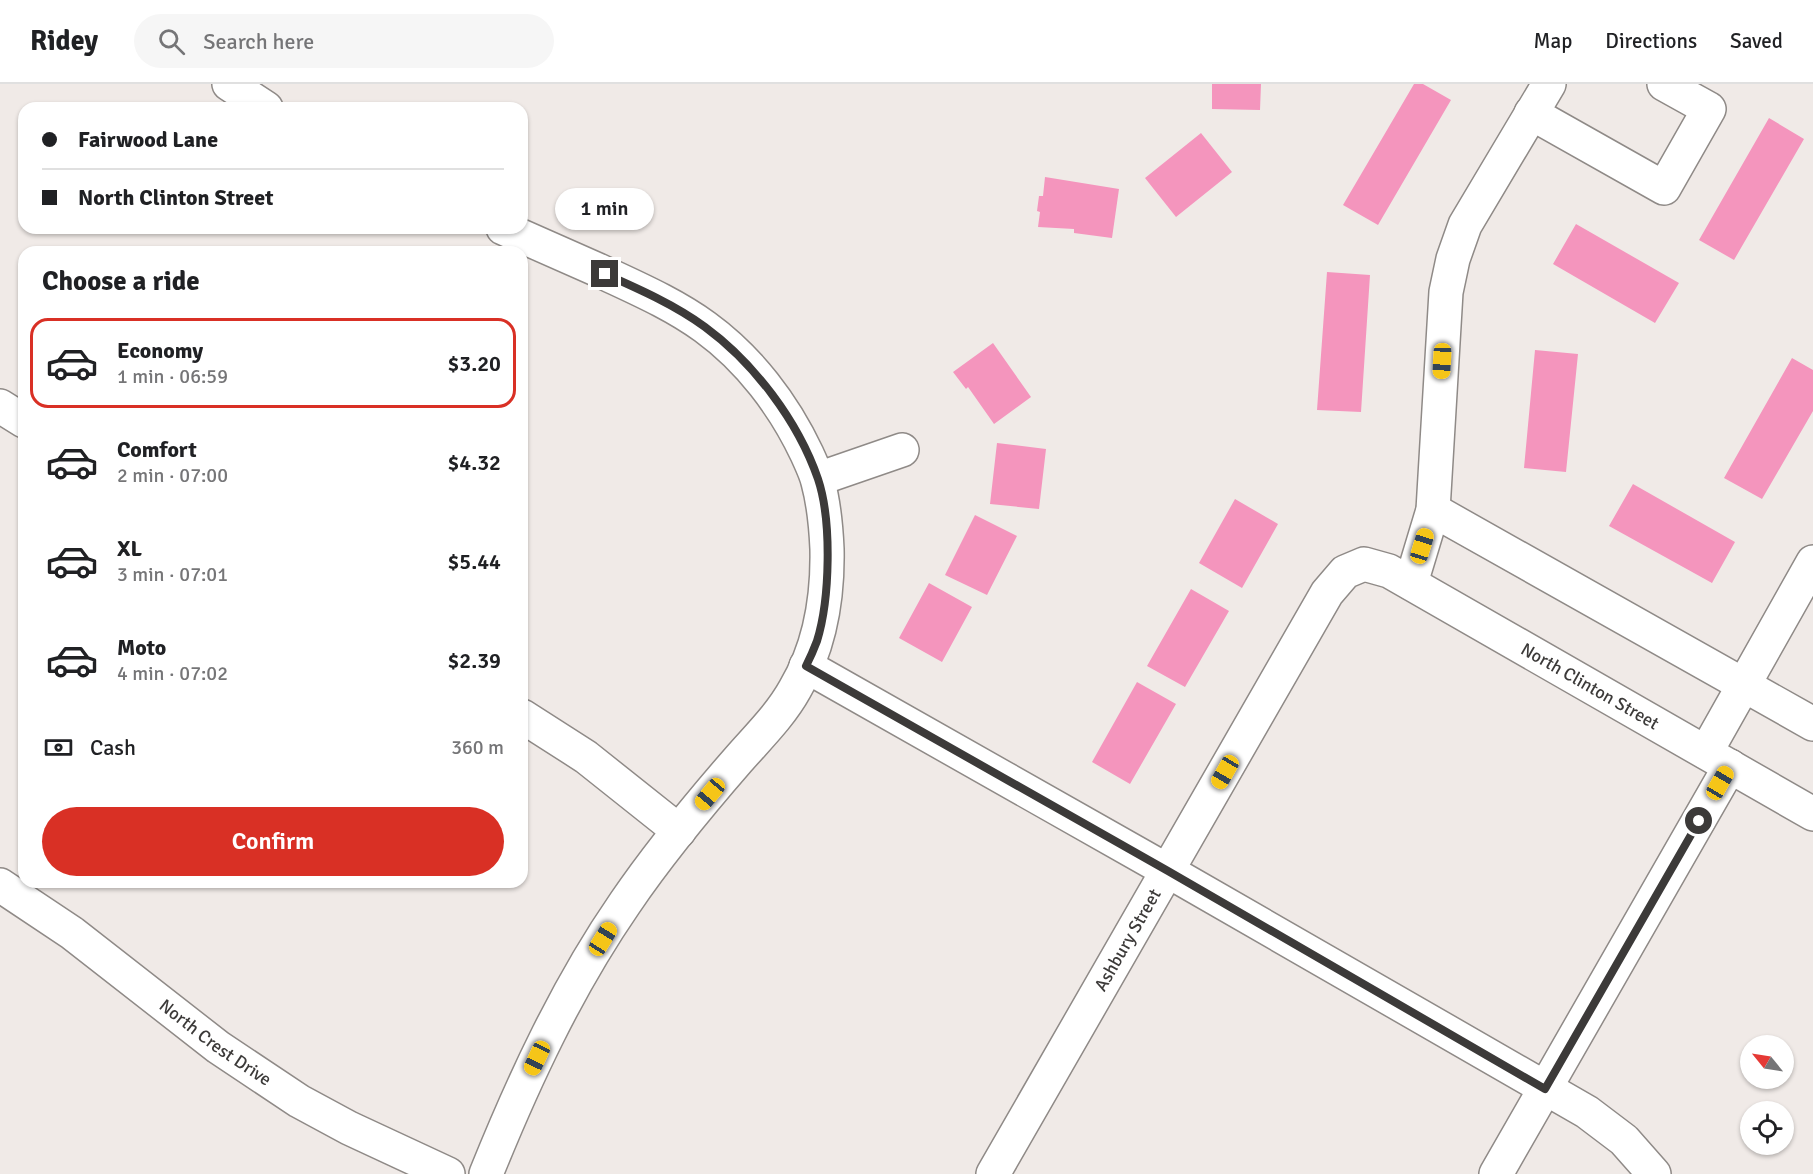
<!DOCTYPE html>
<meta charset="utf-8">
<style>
body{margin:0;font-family:Signika,sans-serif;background:#f6f6f6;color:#202124;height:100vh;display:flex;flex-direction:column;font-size:22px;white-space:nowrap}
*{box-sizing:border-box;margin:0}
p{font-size:20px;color:#757577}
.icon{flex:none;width:33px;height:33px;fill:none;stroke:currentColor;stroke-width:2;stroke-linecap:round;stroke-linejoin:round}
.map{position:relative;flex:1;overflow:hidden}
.details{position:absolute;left:18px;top:162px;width:510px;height:642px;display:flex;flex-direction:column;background:#fff;border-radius:18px;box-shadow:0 2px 4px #0004}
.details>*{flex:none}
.banner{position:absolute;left:18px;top:18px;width:510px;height:132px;border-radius:18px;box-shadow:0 2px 4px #0004;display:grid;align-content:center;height:132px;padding:0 24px;background:#fff}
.needle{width:39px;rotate:300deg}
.fabs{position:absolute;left:1740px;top:951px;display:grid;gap:12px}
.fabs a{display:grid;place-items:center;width:54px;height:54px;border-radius:50%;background:#fff;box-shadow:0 2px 4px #0004;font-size:30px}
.end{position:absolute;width:27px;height:27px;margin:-14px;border:8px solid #3c3a39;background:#fff;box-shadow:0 0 0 3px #fff}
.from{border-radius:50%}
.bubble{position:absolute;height:42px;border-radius:21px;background:#fff;box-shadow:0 2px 4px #0004;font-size:20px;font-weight:600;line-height:42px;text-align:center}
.car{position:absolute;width:18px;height:36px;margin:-18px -9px;border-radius:8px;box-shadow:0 0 4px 2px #0007;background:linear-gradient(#f5c518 24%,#345 0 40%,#f5c518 0 76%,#345 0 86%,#f5c518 0)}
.banner b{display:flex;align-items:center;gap:21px;height:57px;font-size:22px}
.banner b+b{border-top:2px solid #e0e0e0}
.banner i{width:15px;height:15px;background:#202124}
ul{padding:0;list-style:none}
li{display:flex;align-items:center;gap:18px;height:90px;margin:0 12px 9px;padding:0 12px;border:3px solid transparent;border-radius:18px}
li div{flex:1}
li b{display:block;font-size:22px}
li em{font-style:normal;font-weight:600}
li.active{border-color:#d93025}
li>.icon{width:54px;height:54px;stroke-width:1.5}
h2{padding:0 24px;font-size:27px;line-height:72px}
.pay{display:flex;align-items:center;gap:15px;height:66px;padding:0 24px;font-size:22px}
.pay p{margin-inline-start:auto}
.button{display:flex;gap:12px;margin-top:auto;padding:12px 24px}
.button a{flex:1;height:69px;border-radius:36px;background:#d93025;color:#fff;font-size:24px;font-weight:600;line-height:69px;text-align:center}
header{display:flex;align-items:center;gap:36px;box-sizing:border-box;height:84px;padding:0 30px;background:#fff;border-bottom:2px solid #e0e0e0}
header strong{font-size:28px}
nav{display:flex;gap:33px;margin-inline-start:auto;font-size:21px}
.search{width:420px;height:54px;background:#f6f6f6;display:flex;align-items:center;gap:15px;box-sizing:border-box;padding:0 21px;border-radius:33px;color:#757577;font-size:22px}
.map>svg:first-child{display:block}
.building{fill:#f495bd}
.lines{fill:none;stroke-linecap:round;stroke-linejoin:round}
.minor-casing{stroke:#8f8a87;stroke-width:36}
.minor{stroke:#fff;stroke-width:33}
.route{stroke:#3c3a39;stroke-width:8}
.labels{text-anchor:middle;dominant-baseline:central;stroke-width:4.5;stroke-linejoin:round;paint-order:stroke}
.street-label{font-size:18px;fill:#3c3a39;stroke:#fff}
</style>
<header>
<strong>Ridey</strong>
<div class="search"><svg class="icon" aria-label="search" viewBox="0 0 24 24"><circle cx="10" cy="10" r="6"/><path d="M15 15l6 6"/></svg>Search here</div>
<nav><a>Map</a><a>Directions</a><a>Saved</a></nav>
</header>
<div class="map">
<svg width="1813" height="1090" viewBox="0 0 1813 1090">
<rect width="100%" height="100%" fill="#f0eae7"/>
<path class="building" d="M1212 0H1261L1260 26 1212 25Z
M1414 0H1423L1451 16 1378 141 1343 121Z
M1769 34 1804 55 1734 176 1699 156Z
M1201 49 1232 88 1176 133 1145 94Z
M1045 93 1119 105 1112 154 1074 149V145L1038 143 1040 128 1037 127 1039 112H1043Z
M1576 140 1679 199 1655 239 1553 180Z
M1327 188 1370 191 1361 328 1317 326Z
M993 259 1031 313 994 340 968 303 966 305 953 288Z
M1535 266 1578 270 1566 388 1524 384Z
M1792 274 1813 286V327L1762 415 1724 394Z
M997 359 1046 365 1039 425 990 420Z
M1633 400 1735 458 1712 499 1609 442Z
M1235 415 1278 440 1242 504 1199 479Z
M975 431 1017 452 987 511 945 491Z
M929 499 972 523 942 578 899 554Z
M1191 505 1229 527 1185 603 1147 582Z
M1137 598 1176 620 1130 700 1092 678Z"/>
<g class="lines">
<defs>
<g id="minor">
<path d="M229 0 266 24"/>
<path d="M1531 29 1664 104 1709 25 1664 0"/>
<path d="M0 322 24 337"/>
<path d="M818 395 902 366"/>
<path d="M1433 426 1813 640"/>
<path d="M1411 499 1433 426 1446 208 1453 175 1465 141 1549 0"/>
<path d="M806 582 1168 787 1587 1028 1624 1056 1654 1090"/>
<path d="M522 632 586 673 679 747"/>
<path d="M1706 668 1813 478"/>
<path id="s1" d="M0 801 72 849 218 963 299 1017 349 1044 448 1090"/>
<path d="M486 1090C524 996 567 903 625 819 659 769 698 722 738 676 758 653 780 632 795 605 820 563 828 513 827 465 826 442 824 420 818 398 816 389 811 379 807 370 784 321 749 275 705 243 672 219 634 203 598 186 566 172 534 158 503 144"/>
<path id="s2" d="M993 1090 1327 509 1345 488 1364 480 1389 487 1813 730"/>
<path d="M1496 1090 1730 682"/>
</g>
</defs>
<use href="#minor" class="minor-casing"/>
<use href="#minor" class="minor"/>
</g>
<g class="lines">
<path class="route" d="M605 190C639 205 675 221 705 243 754 279 798 337 818 395 832 437 830 515 817 557 814 565 810 574 806 582L1168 787 1545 1005 1699 737"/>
</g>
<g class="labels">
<g class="street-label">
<text stroke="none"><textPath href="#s2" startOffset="976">North Clinton Street</textPath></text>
<text stroke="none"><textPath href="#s2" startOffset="270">Ashbury Street</textPath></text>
<text stroke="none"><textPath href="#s1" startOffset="267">North Crest Drive</textPath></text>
</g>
</g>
</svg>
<div class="fabs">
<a><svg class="needle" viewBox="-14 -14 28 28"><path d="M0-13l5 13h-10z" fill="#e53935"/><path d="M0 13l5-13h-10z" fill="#757577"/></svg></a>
<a><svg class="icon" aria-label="locate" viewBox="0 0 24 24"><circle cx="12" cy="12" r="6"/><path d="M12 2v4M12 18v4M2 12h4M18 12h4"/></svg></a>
</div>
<i class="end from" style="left:1699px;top:737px"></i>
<i class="end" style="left:605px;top:190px"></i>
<div class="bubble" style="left:555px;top:104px;width:99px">1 min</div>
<i class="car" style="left:1442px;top:277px;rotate:183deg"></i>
<i class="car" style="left:1422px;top:462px;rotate:17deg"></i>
<i class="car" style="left:1225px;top:688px;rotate:210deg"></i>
<i class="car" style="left:1720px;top:699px;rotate:30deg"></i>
<i class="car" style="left:710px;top:710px;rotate:220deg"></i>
<i class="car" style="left:603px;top:855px;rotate:32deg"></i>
<i class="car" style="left:537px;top:974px;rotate:205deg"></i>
<div class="banner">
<b><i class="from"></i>Fairwood Lane</b>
<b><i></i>North Clinton Street</b>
</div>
<section class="details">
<h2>Choose a ride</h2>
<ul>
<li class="active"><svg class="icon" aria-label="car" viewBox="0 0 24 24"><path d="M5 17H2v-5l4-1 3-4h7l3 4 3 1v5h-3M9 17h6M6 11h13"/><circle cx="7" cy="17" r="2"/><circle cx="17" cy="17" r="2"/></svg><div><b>Economy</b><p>1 min · 06:59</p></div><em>$3.20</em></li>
<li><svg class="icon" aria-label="car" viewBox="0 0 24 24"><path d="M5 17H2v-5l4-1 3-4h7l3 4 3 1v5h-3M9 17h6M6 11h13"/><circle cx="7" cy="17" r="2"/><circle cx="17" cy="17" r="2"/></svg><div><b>Comfort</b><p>2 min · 07:00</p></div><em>$4.32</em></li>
<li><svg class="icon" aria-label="car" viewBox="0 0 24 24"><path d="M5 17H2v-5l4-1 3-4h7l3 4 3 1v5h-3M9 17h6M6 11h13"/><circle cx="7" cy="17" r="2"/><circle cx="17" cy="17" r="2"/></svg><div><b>XL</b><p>3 min · 07:01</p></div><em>$5.44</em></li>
<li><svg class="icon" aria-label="car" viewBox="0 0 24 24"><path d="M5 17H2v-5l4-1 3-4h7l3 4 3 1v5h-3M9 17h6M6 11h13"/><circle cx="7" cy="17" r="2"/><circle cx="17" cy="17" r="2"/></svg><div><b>Moto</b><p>4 min · 07:02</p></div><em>$2.39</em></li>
</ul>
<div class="pay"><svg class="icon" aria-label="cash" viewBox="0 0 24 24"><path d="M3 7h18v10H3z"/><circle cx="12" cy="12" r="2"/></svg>Cash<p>360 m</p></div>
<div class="button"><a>Confirm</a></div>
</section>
</div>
